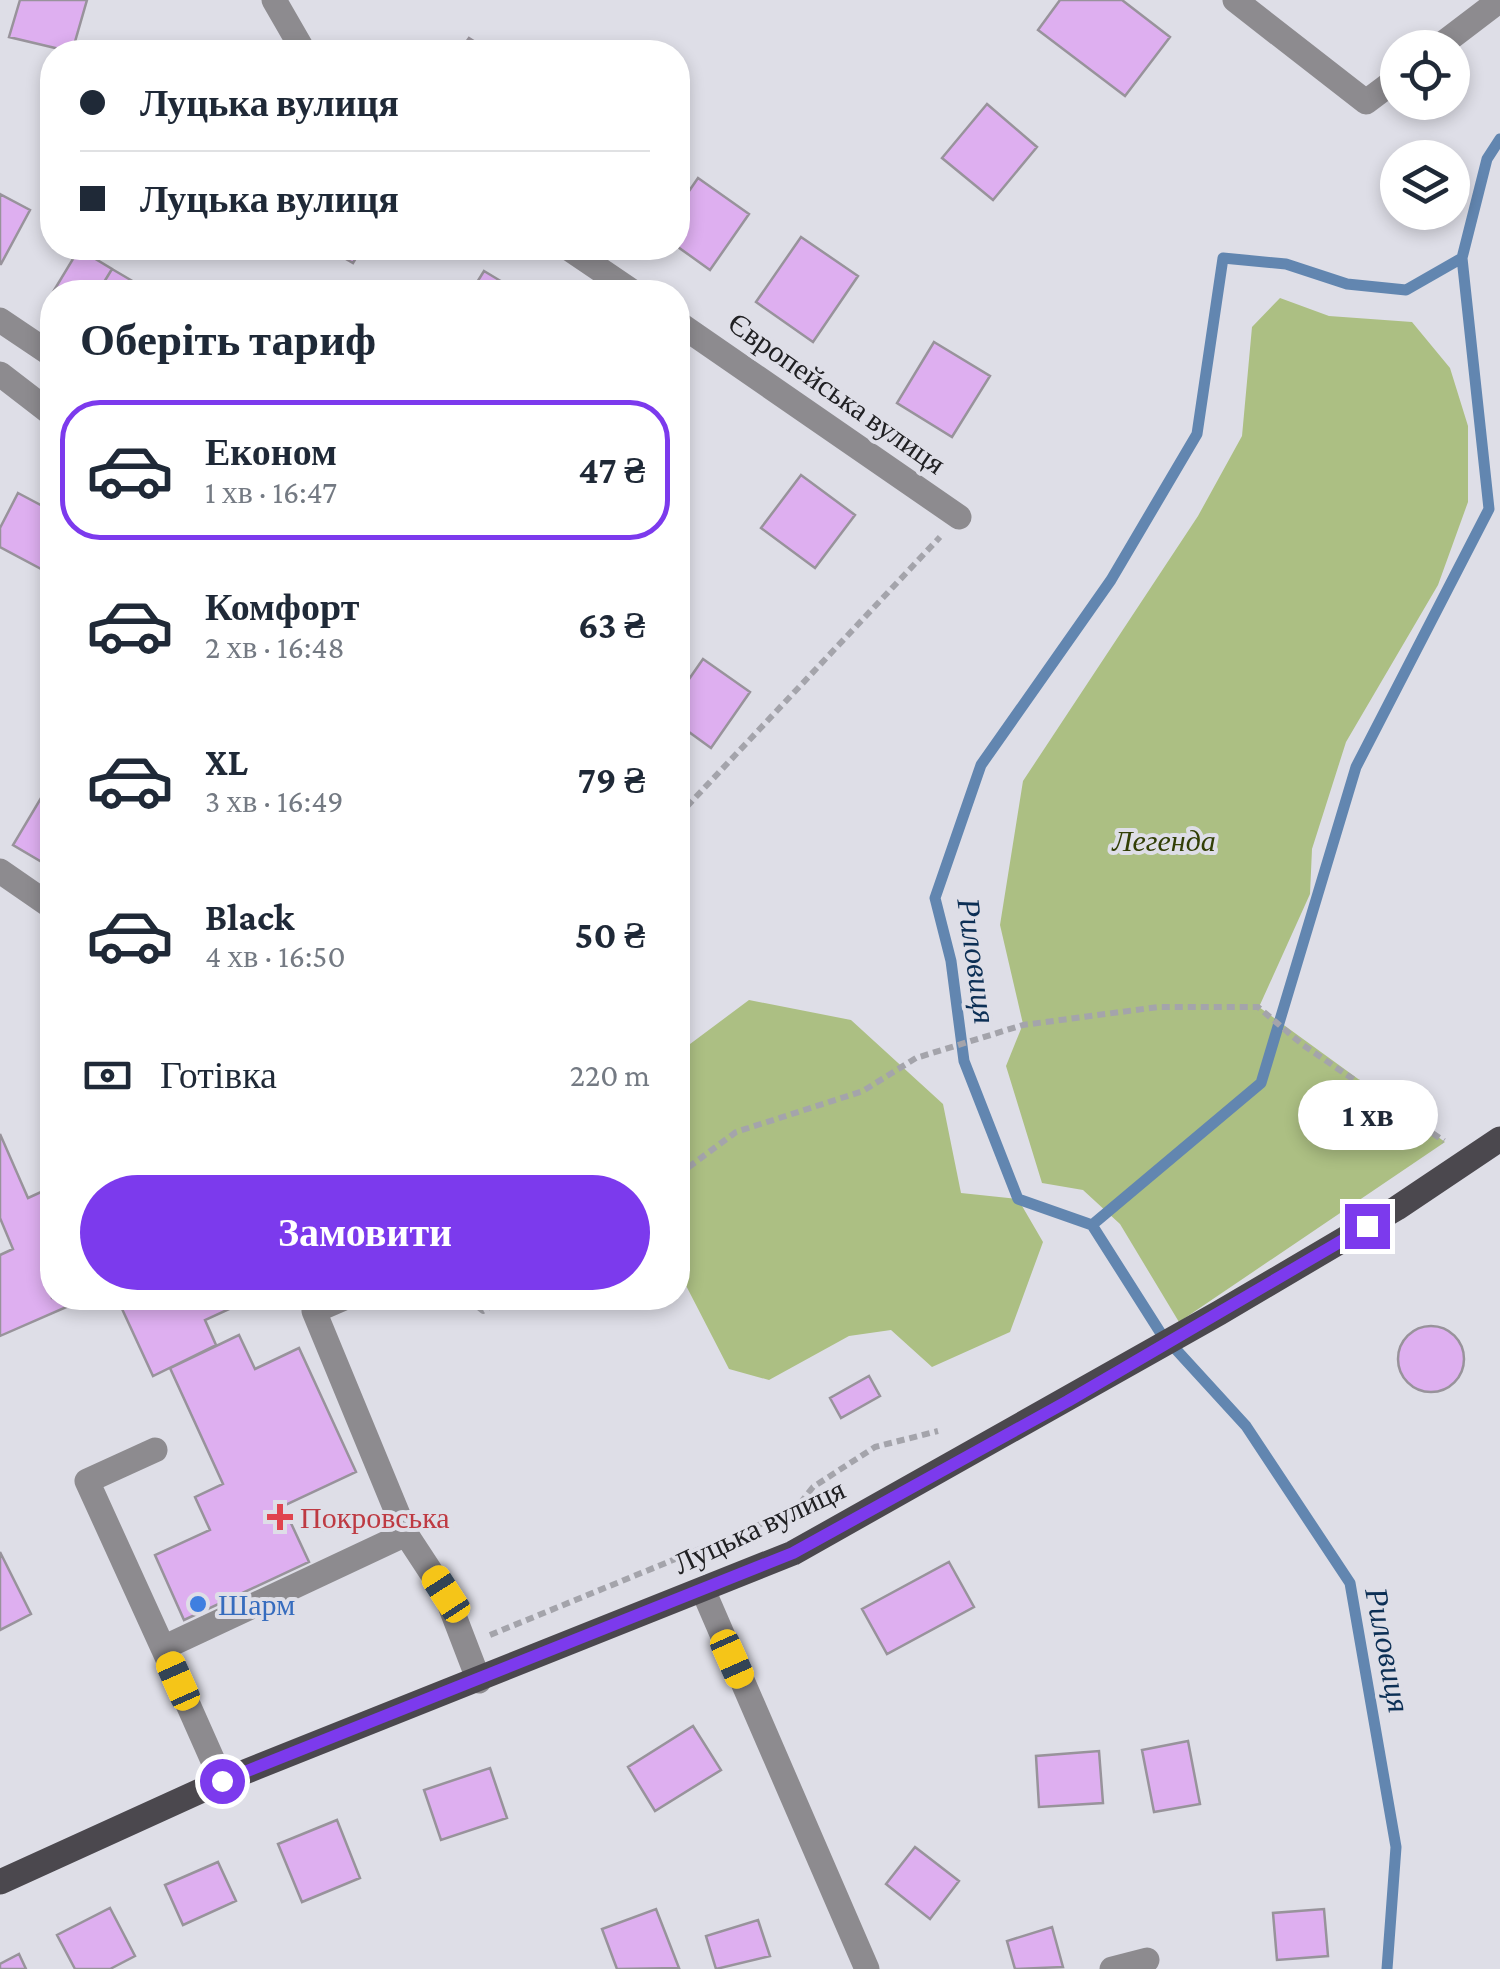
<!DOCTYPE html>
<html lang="uk">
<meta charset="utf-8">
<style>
body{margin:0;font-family:"Crimson Pro",serif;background:#f2f2f3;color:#1f2937;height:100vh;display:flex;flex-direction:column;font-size:38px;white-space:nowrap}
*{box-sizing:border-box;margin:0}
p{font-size:32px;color:#747a83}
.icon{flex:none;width:55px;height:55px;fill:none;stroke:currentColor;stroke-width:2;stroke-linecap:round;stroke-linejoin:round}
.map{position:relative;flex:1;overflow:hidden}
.panel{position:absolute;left:40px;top:280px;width:650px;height:1030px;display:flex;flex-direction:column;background:#fff;border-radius:40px;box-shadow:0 5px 15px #0003}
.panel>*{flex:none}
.guide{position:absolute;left:40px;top:40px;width:650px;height:220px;border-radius:40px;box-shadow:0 5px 15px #0003;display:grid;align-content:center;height:220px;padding:0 40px;background:#fff}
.controls{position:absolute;left:1380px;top:30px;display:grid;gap:20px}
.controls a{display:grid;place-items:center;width:90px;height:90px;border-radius:50%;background:#fff;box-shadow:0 5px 15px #0003;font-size:50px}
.end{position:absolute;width:45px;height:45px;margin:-22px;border:12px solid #7c3aed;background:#fff;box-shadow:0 0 0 5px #fff}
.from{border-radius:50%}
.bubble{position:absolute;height:70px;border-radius:35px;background:#fff;box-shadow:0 5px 15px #0003;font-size:32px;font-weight:700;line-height:70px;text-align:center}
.car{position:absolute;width:30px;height:60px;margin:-30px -15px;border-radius:12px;box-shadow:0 0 8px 2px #0007;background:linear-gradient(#f5c518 24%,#345 0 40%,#f5c518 0 76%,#345 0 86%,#f5c518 0)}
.guide b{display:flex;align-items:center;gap:35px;height:95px;font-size:38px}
.guide b+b{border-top:2px solid #e0e1e3}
.guide i{width:25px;height:25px;background:#1f2937}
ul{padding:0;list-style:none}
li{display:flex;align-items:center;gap:30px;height:140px;margin:0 20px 15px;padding:0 20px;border:5px solid transparent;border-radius:40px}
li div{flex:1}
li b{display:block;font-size:38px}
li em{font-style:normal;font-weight:700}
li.selected{border-color:#7c3aed}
li>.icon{width:90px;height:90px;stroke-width:1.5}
h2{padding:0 40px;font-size:45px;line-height:120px}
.pay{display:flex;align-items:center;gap:25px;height:110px;padding:0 40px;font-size:38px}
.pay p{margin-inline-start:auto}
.primary-button{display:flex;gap:20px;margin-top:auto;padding:20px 40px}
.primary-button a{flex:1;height:115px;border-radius:60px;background:#7c3aed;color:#fff;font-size:40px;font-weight:700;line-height:115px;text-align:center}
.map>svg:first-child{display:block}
.green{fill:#acbf83}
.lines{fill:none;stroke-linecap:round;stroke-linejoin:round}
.stream{stroke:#6286b0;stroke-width:11}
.building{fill:#deaff0;stroke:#98939b;stroke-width:2.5}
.path{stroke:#a4a4ab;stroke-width:6;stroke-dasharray:8 5;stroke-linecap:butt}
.minor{stroke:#8d8b8f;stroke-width:25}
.major{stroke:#4b484e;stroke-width:25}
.route{stroke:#7c3aed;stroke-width:12}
.health-dot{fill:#e0444e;stroke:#dedee7;stroke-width:4}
.shop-dot{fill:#3f7fe0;stroke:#dedee7;stroke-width:4}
.labels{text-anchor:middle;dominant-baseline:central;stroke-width:8;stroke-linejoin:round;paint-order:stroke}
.street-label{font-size:30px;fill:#202023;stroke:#dedee7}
.park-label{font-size:30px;font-style:italic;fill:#313e05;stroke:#dedee7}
.health-label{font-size:30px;fill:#be3a42;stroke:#dedee7;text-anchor:start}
.shop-label{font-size:30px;fill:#366cbe;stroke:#dedee7;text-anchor:start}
.water-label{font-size:32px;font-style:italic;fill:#0c2f55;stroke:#dedee7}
</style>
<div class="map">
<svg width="1500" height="1969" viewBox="0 0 1500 1969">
<rect width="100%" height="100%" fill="#dedee7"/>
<path class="green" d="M1280 298 1329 316 1412 322 1450 368 1468 426V502L1438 585 1346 742 1312 849 1310 894 1259 1007 1445 1142 1179 1322 1120 1224 1083 1190 1042 1183 1006 1066 1023 1024 1000 925 1023 781 1198 516 1242 436 1252 327Z
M749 1000 851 1020 943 1104 961 1193 1018 1199 1043 1242 1010 1332 932 1367 891 1330 849 1336 769 1380 729 1369 678 1270V1053Z"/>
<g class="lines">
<path class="stream" d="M1092 1225 1261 1083 1356 767 1489 509 1462 258 1487 159 1500 139
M1387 1969 1396 1847 1350 1583 1246 1426 1160 1332 1092 1225 1018 1199 964 1061 951 961 935 898 981 765 1111 580 1197 434 1223 258 1286 264 1347 284 1406 290 1462 258"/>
</g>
<path class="building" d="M20 0H87L72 52 9 37Z
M1060 0H1122L1170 37 1125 96 1038 30Z
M469 38 491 52H459Z
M987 104 1037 147 993 200 942 158Z
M698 178 749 214 710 270 678 247V207Z
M0 194 30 210 1 264H0Z
M801 237 858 276 813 342 756 302Z
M327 248H362L353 263Z
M79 249 112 269 98 292H53Z
M112 269 151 292H98Z
M484 271 519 292H471Z
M934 342 990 376 952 437 897 403Z
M801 475 855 515 815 568 761 528Z
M18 493 52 511V557L45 571 0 547V528Z
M703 659 750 692 711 748 678 724V695Z
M44 793 52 798V868L13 845Z
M0 1134 28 1198 52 1187V1298H87L0 1336V1255L13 1249 0 1218Z
M117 1298H253L205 1320 216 1345 153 1376Z
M1398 1359a33 33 0 1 1 66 0a33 33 0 1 1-66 0Z
M239 1335 255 1369 299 1348 356 1472 283 1506 309 1562 184 1620 155 1555 210 1530 195 1497 223 1484 170 1368Z
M869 1376 880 1396 841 1418 830 1398Z
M0 1552 31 1614 0 1630Z
M949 1562 974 1607 887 1654 862 1609Z
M693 1726 721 1770 655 1811 628 1767Z
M1188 1741 1200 1804 1154 1812 1142 1750Z
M1099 1751 1103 1803 1039 1807 1036 1756Z
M490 1768 507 1818 441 1840 424 1790Z
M337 1820 360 1878 302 1902 278 1844Z
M915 1847 959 1881 930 1919 886 1884Z
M218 1862 236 1901 183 1925 165 1885Z
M110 1908 135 1956 110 1969H75L57 1935Z
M656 1909 679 1968 617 1969 602 1929Z
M1324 1909 1328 1956 1277 1960 1273 1913Z
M758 1920 770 1956 716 1969 706 1936Z
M1052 1927 1063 1967 1015 1969 1007 1941Z
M19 1954 26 1969H0V1964Z"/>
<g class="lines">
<path class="path" d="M678 816 940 537
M678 1175 736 1132 863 1091 916 1058 1023 1025 1158 1007H1258L1303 1045 1444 1141
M467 1298 483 1311 502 1298
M490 1635 795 1510 813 1487 875 1447 938 1431"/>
<path class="minor" d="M274 0 304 52
M1235 0 1366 102 1398 78
M1437 48 1500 0
M568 248 633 292
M0 320 52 355
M678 323 959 517
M0 374 52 414
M0 871 52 907
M344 1298 314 1311 406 1534
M155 1450 87 1481 163 1648
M703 1590 867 1969
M222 1781 163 1648 406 1534 446 1595 479 1681
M1112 1969 1147 1960"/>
<path class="major" d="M0 1882 222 1781 793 1553 1219 1313 1397 1208 1500 1139"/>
</g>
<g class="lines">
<path class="route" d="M222 1781 793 1553 1068 1401 1367 1226"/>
</g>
<path class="health-dot" d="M275 1502h10v10h10v10h-10v10h-10v-10h-10v-10h10z"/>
<circle class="shop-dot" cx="198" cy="1604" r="10"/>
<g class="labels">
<g class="street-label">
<text transform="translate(837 393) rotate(35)">Європейська вулиця</text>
<text transform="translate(759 1526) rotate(-25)">Луцька вулиця</text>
</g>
<g class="park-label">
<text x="1164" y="840">Легенда</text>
</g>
<g class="health-label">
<text x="300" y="1517">Покровська</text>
</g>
<g class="shop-label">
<text x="218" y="1604">Шарм</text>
</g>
<g class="water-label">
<text transform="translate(977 961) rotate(82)">Риловиця</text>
<text transform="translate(1388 1650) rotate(79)">Риловиця</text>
</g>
</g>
</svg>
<div class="controls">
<a><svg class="icon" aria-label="locate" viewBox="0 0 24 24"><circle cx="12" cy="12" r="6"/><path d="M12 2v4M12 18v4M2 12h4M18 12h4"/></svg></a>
<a><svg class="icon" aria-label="layers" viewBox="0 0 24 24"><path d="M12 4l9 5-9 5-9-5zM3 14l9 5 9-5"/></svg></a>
</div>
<i class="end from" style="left:222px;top:1781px"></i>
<i class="end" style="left:1367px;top:1226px"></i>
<div class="bubble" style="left:1298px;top:1080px;width:140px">1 хв</div>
<i class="car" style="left:446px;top:1594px;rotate:327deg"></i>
<i class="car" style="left:732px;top:1659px;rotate:156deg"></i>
<i class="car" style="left:178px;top:1681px;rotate:336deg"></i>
<div class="guide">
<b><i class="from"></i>Луцька вулиця</b>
<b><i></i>Луцька вулиця</b>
</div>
<section class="panel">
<h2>Оберіть тариф</h2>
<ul>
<li class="selected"><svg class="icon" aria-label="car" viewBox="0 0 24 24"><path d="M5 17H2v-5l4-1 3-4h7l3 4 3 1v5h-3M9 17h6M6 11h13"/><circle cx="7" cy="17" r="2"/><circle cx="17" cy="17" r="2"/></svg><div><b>Економ</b><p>1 хв · 16:47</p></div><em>47 ₴</em></li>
<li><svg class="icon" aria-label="car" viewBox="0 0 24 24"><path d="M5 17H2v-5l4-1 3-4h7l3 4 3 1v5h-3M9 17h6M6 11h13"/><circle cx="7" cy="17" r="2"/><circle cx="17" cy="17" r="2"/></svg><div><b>Комфорт</b><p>2 хв · 16:48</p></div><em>63 ₴</em></li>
<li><svg class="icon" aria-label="car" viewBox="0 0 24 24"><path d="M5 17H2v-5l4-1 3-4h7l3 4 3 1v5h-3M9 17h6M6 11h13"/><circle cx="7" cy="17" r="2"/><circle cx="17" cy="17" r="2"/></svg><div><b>XL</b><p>3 хв · 16:49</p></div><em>79 ₴</em></li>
<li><svg class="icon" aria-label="car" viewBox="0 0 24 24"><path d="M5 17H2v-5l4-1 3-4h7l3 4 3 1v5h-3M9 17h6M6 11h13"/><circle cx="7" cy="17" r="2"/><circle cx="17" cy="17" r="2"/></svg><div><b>Black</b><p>4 хв · 16:50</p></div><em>50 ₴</em></li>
</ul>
<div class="pay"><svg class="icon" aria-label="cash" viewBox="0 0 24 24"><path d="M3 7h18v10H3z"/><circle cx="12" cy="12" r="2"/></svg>Готівка<p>220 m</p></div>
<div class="primary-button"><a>Замовити</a></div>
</section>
</div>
